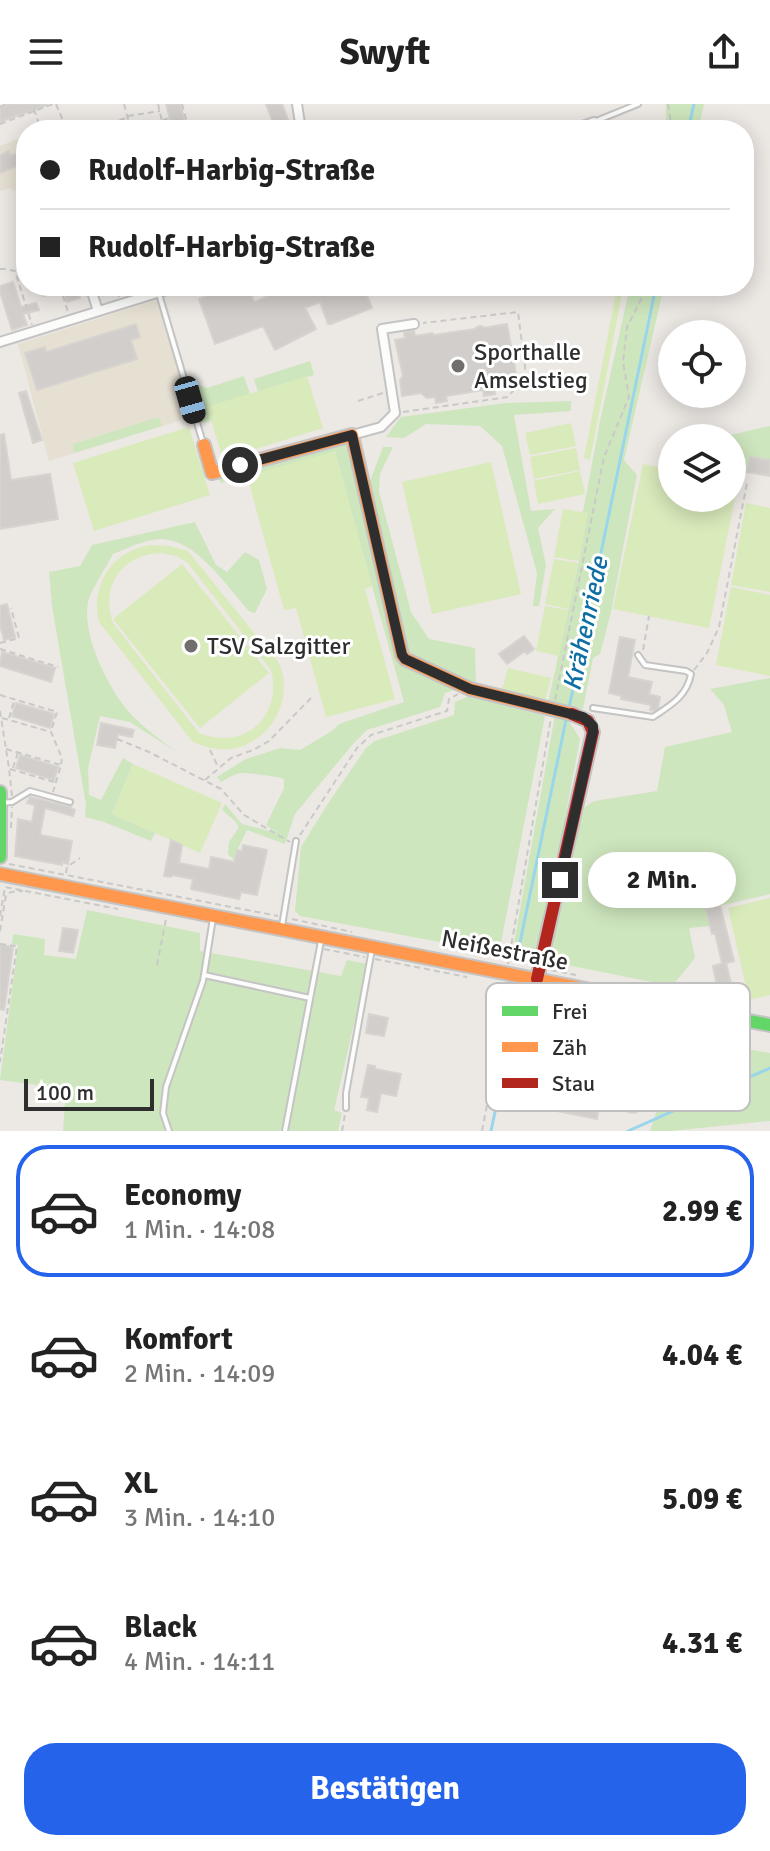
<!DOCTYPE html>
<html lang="de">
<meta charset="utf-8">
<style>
body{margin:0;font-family:Signika,sans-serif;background:#f2f2f2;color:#222;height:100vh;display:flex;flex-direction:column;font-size:30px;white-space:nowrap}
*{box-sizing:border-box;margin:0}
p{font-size:26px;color:#767676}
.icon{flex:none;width:44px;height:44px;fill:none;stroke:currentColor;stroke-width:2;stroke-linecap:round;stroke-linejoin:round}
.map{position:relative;height:1027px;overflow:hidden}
.side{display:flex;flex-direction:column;background:#fff;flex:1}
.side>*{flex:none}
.hud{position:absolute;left:16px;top:16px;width:738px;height:176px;border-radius:32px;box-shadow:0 4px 20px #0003;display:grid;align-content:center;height:176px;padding:0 24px;background:#fff}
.controls{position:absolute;left:658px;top:216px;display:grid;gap:16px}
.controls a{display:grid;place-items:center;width:88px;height:88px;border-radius:50%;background:#fff;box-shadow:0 4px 20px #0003;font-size:40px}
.scale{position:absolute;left:24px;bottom:20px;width:130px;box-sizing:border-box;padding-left:8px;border:4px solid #2e2e2e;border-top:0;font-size:22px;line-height:28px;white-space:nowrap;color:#2e2e2e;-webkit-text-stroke:6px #fff;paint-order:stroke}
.end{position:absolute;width:36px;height:36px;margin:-18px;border:10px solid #2e2e2e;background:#fff;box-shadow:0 0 0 4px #fff}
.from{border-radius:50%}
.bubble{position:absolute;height:56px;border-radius:28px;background:#fff;box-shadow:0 4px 20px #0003;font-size:26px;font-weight:700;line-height:56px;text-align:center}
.car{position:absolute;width:24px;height:48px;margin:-24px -12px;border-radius:10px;box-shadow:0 0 6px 2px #0007;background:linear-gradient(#222 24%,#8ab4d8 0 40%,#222 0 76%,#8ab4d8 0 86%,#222 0)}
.hud b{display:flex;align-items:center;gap:28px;height:76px;font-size:30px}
.hud b+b{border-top:2px solid #e0e0e0}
.hud i{width:20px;height:20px;background:#222}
ul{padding:14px 0 0;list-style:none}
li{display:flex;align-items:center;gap:24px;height:132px;margin:0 16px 12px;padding:0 8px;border:4px solid transparent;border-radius:32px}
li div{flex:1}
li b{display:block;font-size:30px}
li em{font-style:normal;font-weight:700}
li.selected{border-color:#2563eb}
li>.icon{width:72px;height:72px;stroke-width:1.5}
.primary-button{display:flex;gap:16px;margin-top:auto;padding:16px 24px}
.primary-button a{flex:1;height:92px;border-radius:32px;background:#2563eb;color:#fff;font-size:32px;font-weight:700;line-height:92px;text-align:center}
header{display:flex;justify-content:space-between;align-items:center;height:104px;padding:0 24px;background:#fff;font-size:36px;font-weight:700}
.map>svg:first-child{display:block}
.education{fill:#e6e0d3}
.green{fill:#cee6be}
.pitch{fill:#d9eabb;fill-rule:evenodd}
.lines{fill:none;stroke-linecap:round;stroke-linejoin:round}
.stream{stroke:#99d6ec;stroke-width:3}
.building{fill:#d1cecb;stroke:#d7d4d0;stroke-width:2}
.lane-casing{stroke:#c5c4c5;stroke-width:8}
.street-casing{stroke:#c5c4c5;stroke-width:12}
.fast-casing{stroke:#c5c4c5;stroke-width:16}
.slow-casing{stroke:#c5c4c5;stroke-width:16}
.jam-casing{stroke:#c5c4c5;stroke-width:16}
.path{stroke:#c9c9c8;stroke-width:2;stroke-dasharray:6 4;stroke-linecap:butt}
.lane{stroke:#fcfcfb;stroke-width:4}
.street{stroke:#fcfcfb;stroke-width:8}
.fast{stroke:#63d668;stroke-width:12}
.slow{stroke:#ff974d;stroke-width:12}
.jam{stroke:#b3261e;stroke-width:12}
.route{stroke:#2e2e2e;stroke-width:10}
.poi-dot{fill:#706f6e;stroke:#fff;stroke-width:3}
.labels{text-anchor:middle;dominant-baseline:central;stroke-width:6;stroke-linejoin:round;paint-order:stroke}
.poi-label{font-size:24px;fill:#2e2e2e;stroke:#fff;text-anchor:start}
.street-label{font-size:24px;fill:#2e2e2e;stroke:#fff}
.water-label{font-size:26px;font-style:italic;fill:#0d6fa3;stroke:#fff}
.key{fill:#fff;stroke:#c0c0c0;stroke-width:2}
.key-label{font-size:22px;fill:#2e2e2e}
</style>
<header><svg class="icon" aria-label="menu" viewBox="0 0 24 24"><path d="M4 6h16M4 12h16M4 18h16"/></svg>Swyft<svg class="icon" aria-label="share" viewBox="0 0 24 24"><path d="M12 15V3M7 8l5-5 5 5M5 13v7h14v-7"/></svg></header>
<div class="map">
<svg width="770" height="1027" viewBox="0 0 770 1027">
<rect width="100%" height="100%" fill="#ece8e4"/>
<path class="education" d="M26 32V83L12 87 10 84 0 87V42Z
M160 195 195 312 49 357 18 240Z"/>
<path class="green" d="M666 0H704L698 26H666Z
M630 182H664L624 356 637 371 611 508 600 550 593 554 583 605 548 599 579 457 587 409 583 408 600 317Z
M310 257 314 271 258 288 254 275Z
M244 272 250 290 207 303 211 317 202 319 191 283 199 281 207 284Z
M571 297V307L514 311 531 407 555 405 538 424 546 461 539 502H533L537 469 502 342 480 322 426 320 404 334 386 333 401 313 506 299Z
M159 313 162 322 74 349 73 340Z
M770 322V356L750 353 747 368 732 365V334H717Z
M343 336 350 344 398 552 457 585 445 589 440 603 367 626 353 640 295 710 285 740 247 726 233 755 228 750 229 738 239 723 235 717 222 706 225 700 242 720 277 729 266 721 284 684V675C278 672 248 669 241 669 234 670 227 675 221 678L217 673 246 655 280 644 300 646 332 627 339 620 404 598 335 348 221 379 217 371Z
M383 343H393L380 370 379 388 411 508 429 535 475 544 476 580 416 554 406 545 370 377Z
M195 418 216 461 227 468 245 448 259 456 267 485 255 509 249 507C227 483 197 436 162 435 146 435 128 444 113 450 107 462 90 487 88 499 82 530 106 578 124 602 138 620 157 633 175 647L130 618 100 612 88 664 89 691 101 696 123 654 133 660 112 710 155 729 151 737 104 718 85 713 86 701 52 502 49 468 80 462 92 441Z
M770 574V790L706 805 711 822 689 824 695 854 672 882 512 850 555 611 569 617 580 635 565 714 580 719 585 703 594 697 657 687 665 643 732 628 724 601 710 585Z
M469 592 545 612 499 849 300 812 295 807 301 743 327 701 366 644 375 637 454 611 455 598Z
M87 806 200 829V847L341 872 347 856 368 860 334 1006 342 1009 338 1027H63L66 985 0 976 18 841 12 840 13 830 45 835 44 851 76 855Z
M681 933 770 949V1017L670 1027H650Z"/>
<path class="pitch" d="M616 189 622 190 590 356 584 354Z
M307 272 323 324 223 355 207 303Z
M571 319 576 342 530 351 525 329Z
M189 323 210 391 94 427 73 359Z
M576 344 580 366 534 375 530 353Z
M335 347 372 482 365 485 395 595 326 613 296 504 284 506 247 372Z
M491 358 521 490 432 510 402 378Z
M643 360 672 366V394H732V378L738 379 709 524 613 505Z
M580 367 585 390 538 400 534 377Z
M746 399 770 404V488L731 481Z
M563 405 588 409 579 457 554 453Z
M151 441 169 442 188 447C211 476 235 505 258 534 265 543 277 553 281 564 290 589 278 621 256 635 236 649 213 648 192 637L99 518C90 480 113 446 151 441ZM161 449 176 452 187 458 271 566C283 613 244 647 199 629L113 519C100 482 122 450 161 449Z
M554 455 578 459 569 505 545 500Z
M182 460 269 569 200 624 113 515Z
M731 483 770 491V572L716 561Z
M545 502 568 506 559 552 536 547Z
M508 564 551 574 545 597 502 586Z
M133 660 222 699 200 749 112 710Z
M770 794V891L749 896 728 804Z"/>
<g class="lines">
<path class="stream" d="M688 26 694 0
M569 604 656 182
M516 858 567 611
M491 1027 513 921 514 883
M628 1027 770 964"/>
</g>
<path class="building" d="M10 0H46L47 1 0 18V4Z
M166 0H180L187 26H173Z
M266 0H282L290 21 285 22 286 26H276Z
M26 46V66L20 68 17 62 0 69V51L9 47 10 52Z
M13 178 21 203 36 199 39 206 23 210 27 221 12 226 0 188V182Z
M52 182H76L80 194 67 198 64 186 43 192 41 185Z
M232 182H247L254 198 274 190 271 182 389 183 367 191 372 204 331 220H328L320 198 305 204 316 225 275 246 263 222 215 240 199 195Z
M136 220 140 233 131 236 137 255 37 286 25 249 45 243 46 248Z
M507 220 517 275 506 277 502 283 494 284 495 290 484 292 483 286 446 292 447 297 436 299 435 293 427 294 421 289 402 292 400 276 403 272 395 236 405 234 404 229 414 227 415 232 432 229 434 231 475 225 477 223 482 222 483 224Z
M26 287 42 336 33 339 19 289Z
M4 330 11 376 50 370 58 415 0 425V331Z
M750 353 770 356V372L747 368Z
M7 500 15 533 4 536 0 521V502Z
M524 532 534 545 527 550 525 547 507 560 499 550Z
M620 533 635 536 628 573 652 578 649 590 660 593 658 604 654 607 650 606 651 601 621 595 622 592 609 589Z
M2 548 55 564 51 578 0 562Z
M16 599 54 610 50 624 12 612Z
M101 619 134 626 132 633 118 630 115 644 97 641Z
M20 651 58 663 54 676 16 664Z
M30 693 71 703 70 704 75 706 73 712 45 704 40 731 72 737 68 760 62 758V761L15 752 18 715 32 718 35 701 27 699Z
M171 736 182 741 179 759 209 765 211 753 234 758 237 746 242 747 243 741 267 746 257 791 241 788 239 795 191 785 193 775 172 771 171 773 164 772Z
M720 801 734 857 726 859 731 879 717 882 713 862 724 859H722L715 829 712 830 706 805Z
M63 824 78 826 73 849 59 847Z
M0 841 13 843 4 906 0 905Z
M369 910 388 914 384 932 366 929Z
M588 949 621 956 620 961 643 966 638 994 642 998 640 1006 635 1009 628 1008 627 1002 600 997 597 1015 557 1007 564 967 580 970 568 954 572 951 587 954Z
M368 961 375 962V965L401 970 396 992 381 989 377 1008 367 1006 369 994 361 993Z"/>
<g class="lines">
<defs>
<path id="lane" d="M596 17 638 0
M159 190 203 339
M593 604 653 613C671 601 687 592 691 570L686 567 645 561 638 551
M1 699 12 698 30 687 70 698
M282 822 296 737
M204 871 310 894
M641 941 647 899
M553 974 567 927 664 946
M346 1004V989L372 845
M169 1027 163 1009 166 983 203 877 213 814
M285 1027 321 837"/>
<path id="street" d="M297 0 301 26
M571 26 594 18 599 26
M90 182 98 207
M0 238 179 182
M352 331 381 323 395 309 382 225 414 220"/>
<path id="fast" d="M0 688V753
M667 901 770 921"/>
<path id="slow" d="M204 341 212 369 352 331 402 551 405 555 470 585 572 610
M0 770 667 901"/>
<path id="jam" d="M537 875 593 628 588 617 572 610"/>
</defs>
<use href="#lane" class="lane-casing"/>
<use href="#street" class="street-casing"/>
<use href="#fast" class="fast-casing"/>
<use href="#slow" class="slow-casing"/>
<use href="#jam" class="jam-casing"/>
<path class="path" d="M56 0 67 26
M124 0 131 26
M158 0 164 26
M182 0 189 26
M668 0 672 26
M0 3 7 0
M34 5 41 26
M128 12 160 7
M163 16 170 14
M0 20 53 0
M146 22 161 20
M91 26 129 13
M0 165H5L15 167 32 221
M60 182 68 208
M116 182 119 193
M358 297 383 289
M403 308 508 293 526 271 518 208 423 219
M0 539 19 534 11 504
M0 545 58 563
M643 546 649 512
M694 566 707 549 719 523 747 379
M0 591 57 608 51 627
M555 596 604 353 629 293 623 258 627 223 648 182
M0 607 9 664 12 692
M2 614 51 628 62 654 61 660
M9 614 14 597
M117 635 149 648 221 685 244 711 290 738
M6 645 61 661 53 688
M210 646 218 663
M13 664 18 648
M10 665 54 678
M205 676 231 654 253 646 269 637 311 594
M11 724 12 703
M300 731 357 644 371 631 447 607 449 595 458 590
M9 760 278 812
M66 769 67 763 80 754
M0 812 5 783 118 805
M292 815 352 828
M0 827 6 791 11 788 23 787
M0 840 17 842 0 958
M324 845 365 853
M375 855 467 873
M508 860 551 614
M157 861 166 815
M551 866 576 871
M342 1027 345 1010
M482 1027 503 917 505 878"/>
<use href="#lane" class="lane"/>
<use href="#street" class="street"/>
<use href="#fast" class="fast"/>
<use href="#slow" class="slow"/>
<use href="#jam" class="jam"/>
</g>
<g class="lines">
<path class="route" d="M240 361 352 331 402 551 405 555 470 585 583 613 593 622V628L560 776"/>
</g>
<g class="poi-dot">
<circle cx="458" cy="262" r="8"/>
<circle cx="191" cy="542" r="8"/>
</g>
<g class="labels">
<g class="poi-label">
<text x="474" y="248">Sporthalle<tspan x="474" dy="28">Amselstieg</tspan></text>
<text x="207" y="542">TSV Salzgitter</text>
</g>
<g class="street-label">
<text transform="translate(505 846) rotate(11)">Neißestraße</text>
</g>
<g class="water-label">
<text transform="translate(586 520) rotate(-78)">Krähenriede</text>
</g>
</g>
<rect x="486" y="879" width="264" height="128" rx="12" class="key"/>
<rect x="502" y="902" width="36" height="10" fill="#63d668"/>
<rect x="502" y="938" width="36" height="10" fill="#ff974d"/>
<rect x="502" y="974" width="36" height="10" fill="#b3261e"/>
<g class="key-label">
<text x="552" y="915">Frei</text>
<text x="552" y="951">Zäh</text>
<text x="552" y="987">Stau</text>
</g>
</svg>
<div class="controls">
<a><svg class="icon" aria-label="locate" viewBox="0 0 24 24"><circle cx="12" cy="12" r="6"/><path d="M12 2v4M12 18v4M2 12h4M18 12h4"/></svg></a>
<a><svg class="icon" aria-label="layers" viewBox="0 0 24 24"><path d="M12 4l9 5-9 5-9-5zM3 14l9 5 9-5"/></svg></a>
</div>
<div class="scale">100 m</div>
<i class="end from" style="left:240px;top:361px"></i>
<i class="end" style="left:560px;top:776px"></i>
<div class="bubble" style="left:588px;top:748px;width:148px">2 Min.</div>
<i class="car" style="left:190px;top:296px;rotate:164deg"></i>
<div class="hud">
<b><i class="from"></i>Rudolf-Harbig-Straße</b>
<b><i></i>Rudolf-Harbig-Straße</b>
</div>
</div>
<section class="side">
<ul>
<li class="selected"><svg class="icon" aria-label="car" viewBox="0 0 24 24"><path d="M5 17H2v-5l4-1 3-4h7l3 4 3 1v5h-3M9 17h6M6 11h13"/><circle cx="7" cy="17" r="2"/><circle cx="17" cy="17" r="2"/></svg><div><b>Economy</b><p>1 Min. · 14:08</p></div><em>2.99 €</em></li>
<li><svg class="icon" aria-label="car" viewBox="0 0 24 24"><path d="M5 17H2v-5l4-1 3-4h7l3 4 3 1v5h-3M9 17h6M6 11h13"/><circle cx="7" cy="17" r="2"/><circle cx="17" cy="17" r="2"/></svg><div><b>Komfort</b><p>2 Min. · 14:09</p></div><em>4.04 €</em></li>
<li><svg class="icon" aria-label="car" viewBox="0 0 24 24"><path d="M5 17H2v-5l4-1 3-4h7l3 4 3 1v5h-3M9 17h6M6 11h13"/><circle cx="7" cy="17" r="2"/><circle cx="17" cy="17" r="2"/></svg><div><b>XL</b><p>3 Min. · 14:10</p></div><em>5.09 €</em></li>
<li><svg class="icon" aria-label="car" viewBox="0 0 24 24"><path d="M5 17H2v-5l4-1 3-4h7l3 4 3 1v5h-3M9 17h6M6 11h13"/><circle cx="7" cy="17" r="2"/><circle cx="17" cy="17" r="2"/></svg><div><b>Black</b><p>4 Min. · 14:11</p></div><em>4.31 €</em></li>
</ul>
<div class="primary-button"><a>Bestätigen</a></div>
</section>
